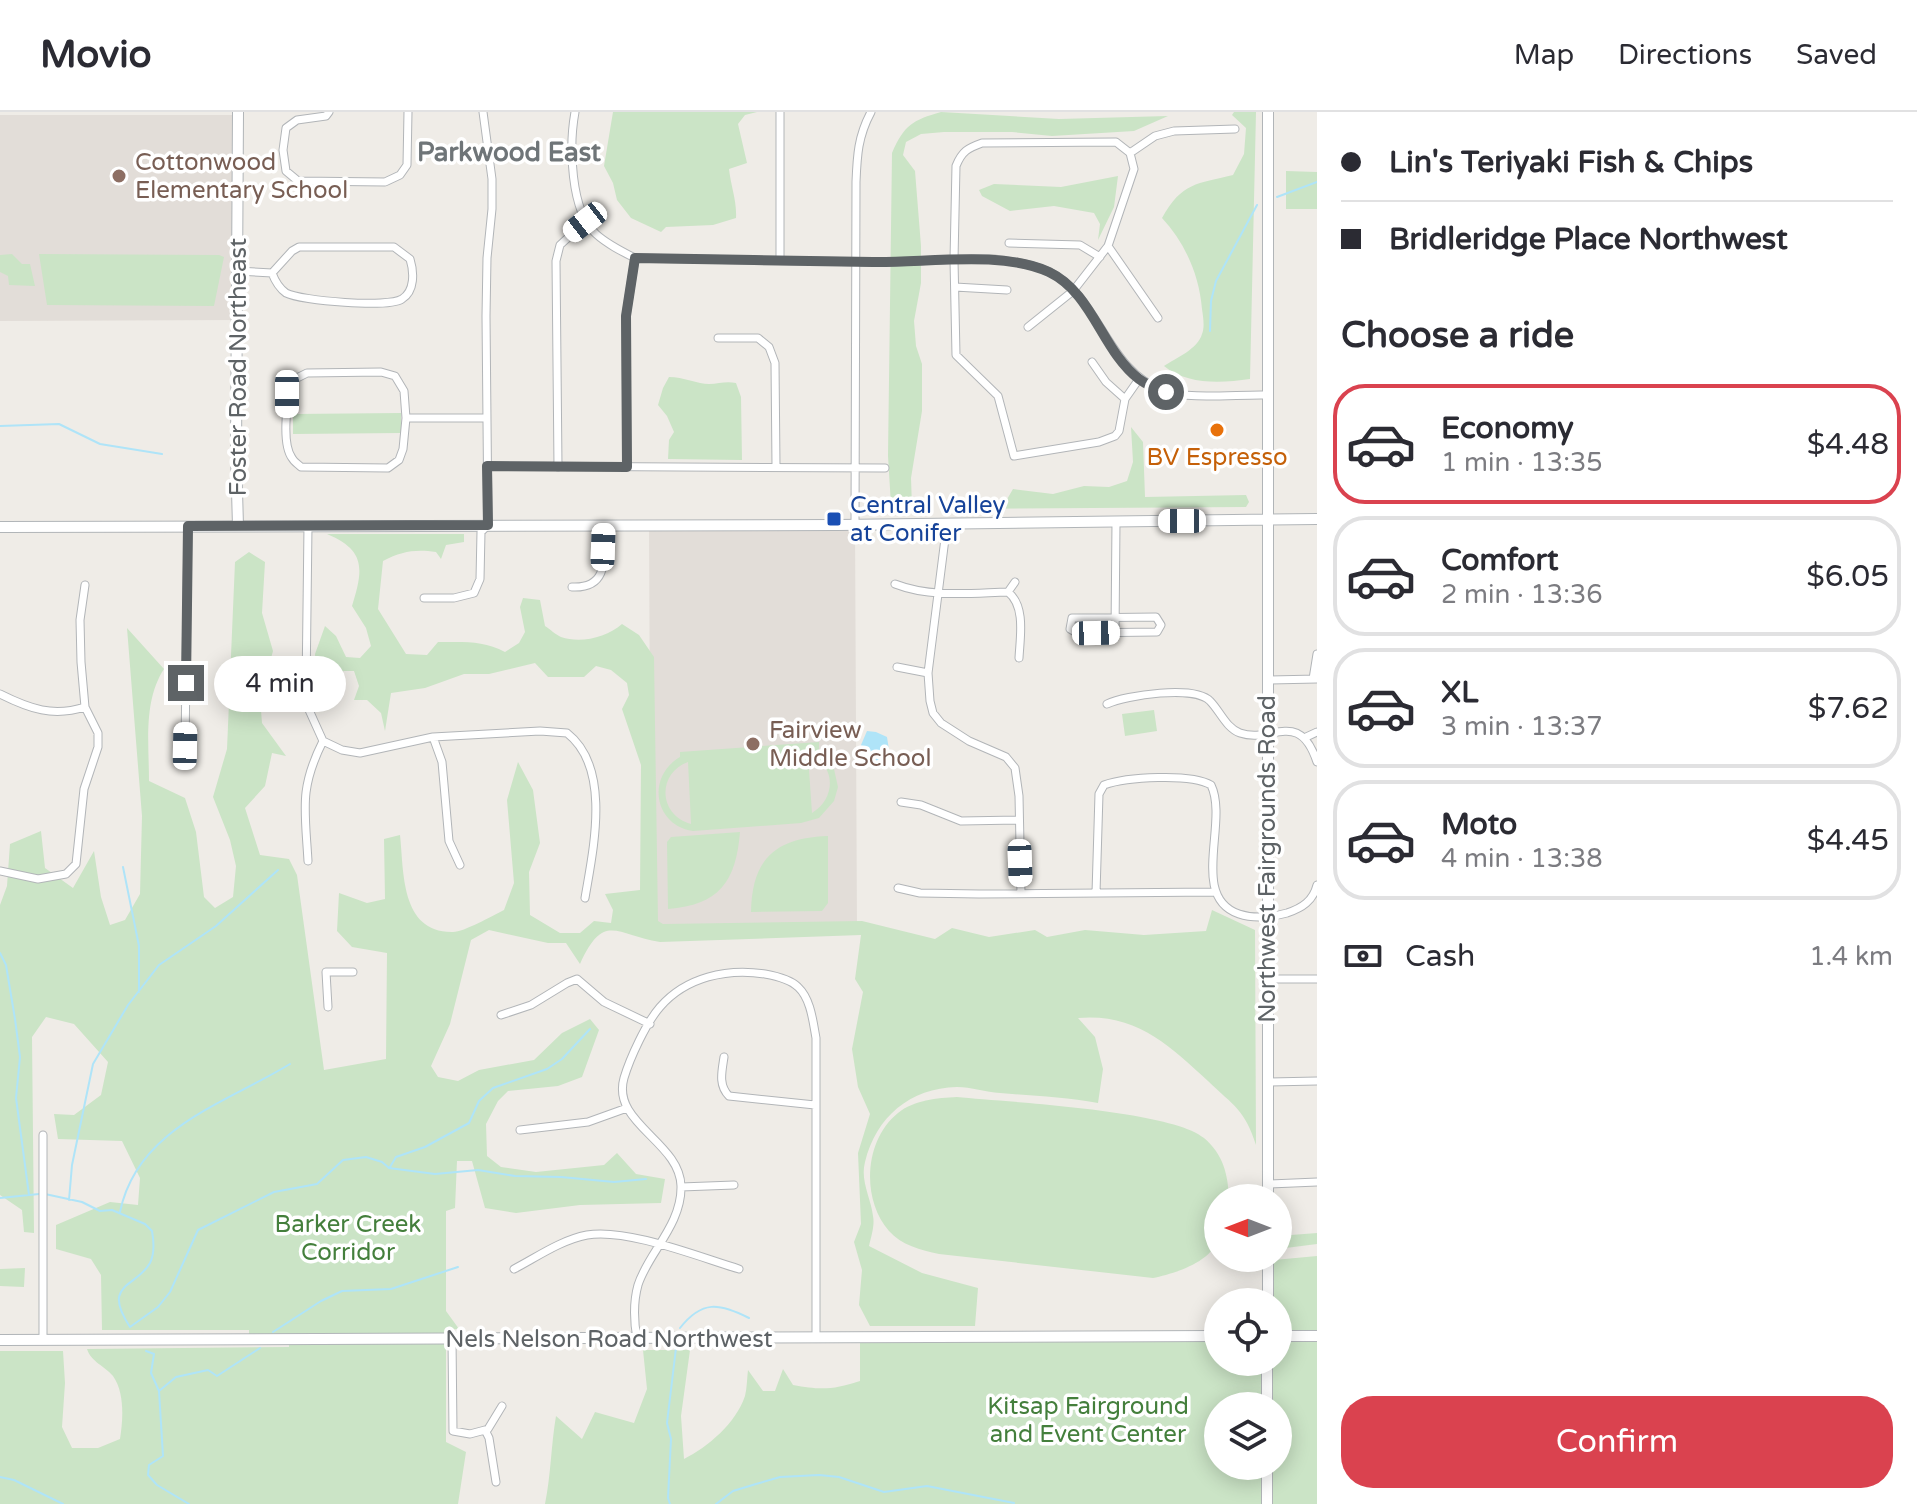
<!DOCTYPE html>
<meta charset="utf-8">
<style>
body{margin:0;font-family:"Varela Round",sans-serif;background:#f2f2f3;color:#2b2b33;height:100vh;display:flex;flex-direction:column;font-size:30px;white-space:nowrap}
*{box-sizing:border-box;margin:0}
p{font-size:26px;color:#7c7c81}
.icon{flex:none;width:44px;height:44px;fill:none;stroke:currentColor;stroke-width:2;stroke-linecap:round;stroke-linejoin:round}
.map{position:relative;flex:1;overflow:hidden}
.panel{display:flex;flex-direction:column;background:#fff;width:600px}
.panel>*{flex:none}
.top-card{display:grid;align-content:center;height:176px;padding:0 24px;background:#fff}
.needle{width:52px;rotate:270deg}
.fabs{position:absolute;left:1204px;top:1072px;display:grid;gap:16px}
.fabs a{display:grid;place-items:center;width:88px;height:88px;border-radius:50%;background:#fff;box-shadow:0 4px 20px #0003;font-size:40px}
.end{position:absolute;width:36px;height:36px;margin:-18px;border:10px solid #5e6366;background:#fff;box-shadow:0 0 0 4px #fff}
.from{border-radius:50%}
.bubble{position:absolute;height:56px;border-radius:28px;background:#fff;box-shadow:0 4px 20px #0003;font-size:26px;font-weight:600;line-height:56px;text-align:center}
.car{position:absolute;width:24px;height:48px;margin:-24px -12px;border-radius:10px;box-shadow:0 0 6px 2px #0007;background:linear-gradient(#fff 24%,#345 0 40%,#fff 0 76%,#345 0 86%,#fff 0)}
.top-card b{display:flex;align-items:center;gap:28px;height:76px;font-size:30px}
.top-card b+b{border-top:2px solid #e1e1e2}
.top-card i{width:20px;height:20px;background:#2b2b33}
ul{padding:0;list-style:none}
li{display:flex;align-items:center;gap:24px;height:120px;margin:0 16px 12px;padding:0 8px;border:4px solid #e1e1e2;border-radius:32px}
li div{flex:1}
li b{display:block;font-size:30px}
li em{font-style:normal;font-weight:600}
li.active{border-color:#da424f}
li>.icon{width:72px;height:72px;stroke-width:1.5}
h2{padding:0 24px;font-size:36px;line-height:96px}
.pay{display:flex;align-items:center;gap:20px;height:88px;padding:0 24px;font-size:30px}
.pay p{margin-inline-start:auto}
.primary-button{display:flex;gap:16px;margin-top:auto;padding:16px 24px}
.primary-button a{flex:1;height:92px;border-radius:32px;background:#da424f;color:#fff;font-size:32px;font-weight:600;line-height:92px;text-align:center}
header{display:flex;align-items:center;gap:48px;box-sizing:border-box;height:112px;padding:0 40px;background:#fff;border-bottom:2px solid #e1e1e2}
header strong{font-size:38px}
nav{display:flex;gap:44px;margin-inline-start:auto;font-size:28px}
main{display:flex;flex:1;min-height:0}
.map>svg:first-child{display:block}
.education{fill:#e2ddd8}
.green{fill:#cbe4c6;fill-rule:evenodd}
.water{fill:#afe4f8}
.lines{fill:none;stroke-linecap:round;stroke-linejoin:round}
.stream{stroke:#afe4f8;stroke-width:2}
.street-casing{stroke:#b2b5b8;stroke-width:9}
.secondary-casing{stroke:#b1b5b8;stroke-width:12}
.street{stroke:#fff;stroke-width:7}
.secondary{stroke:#fff;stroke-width:10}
.route{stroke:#5e6366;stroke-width:10}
.education-dot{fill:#8d6e63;stroke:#fff;stroke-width:3}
.food-dot{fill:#e8710a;stroke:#fff;stroke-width:3}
.transit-dot{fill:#1a4fb4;stroke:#fff;stroke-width:3}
.labels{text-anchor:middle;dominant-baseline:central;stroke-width:7;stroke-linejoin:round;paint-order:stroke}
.education-label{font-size:24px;fill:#785e54;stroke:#fff;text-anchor:start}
.street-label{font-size:24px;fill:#5e6366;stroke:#fff}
.food-label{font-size:24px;fill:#c56008;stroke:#fff}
.transit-label{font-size:24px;fill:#164399;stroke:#fff;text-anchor:start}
.park-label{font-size:24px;fill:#447f3c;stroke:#fff}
.neighbourhood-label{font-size:26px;font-weight:bold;fill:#6f7578;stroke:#fff}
</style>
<header>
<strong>Movio</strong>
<nav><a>Map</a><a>Directions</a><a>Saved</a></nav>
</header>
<main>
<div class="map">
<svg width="1317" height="1392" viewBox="0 0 1317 1392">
<rect width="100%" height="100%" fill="#efece7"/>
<path class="education" d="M0 3H238L237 208 0 209Z
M855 412 857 819 651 820 649 413Z"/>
<path class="green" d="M613 0H757L745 3 738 12 747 51 729 57C731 75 737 89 736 106L713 113 666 115 661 120 631 106 617 88 613 71 604 54Z
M941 0 1059 7 1168 4 1134 19 1052 24 1012 20H944L921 22 906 30 903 43 915 59 921 134V171L914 209 916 234 922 252V299L911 366 912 395 891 393 888 344 892 41C904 13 913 8 941 0Z
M1234 0H1256L1250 267C1221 271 1187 273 1164 254 1176 246 1198 237 1202 222 1205 215 1203 204 1202 197 1199 162 1185 131 1162 106 1182 70 1197 72 1233 63L1244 42 1246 16 1232 3Z
M1286 59 1317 60V97H1286Z
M1118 64 1114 95 1098 128 1100 112 1094 101 1054 94 1010 99 982 84 979 78 994 72 1061 75Z
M12 142 22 152H30L35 174 9 173 8 164 0 160V143Z
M39 142 219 143 224 145 214 194 47 193Z
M669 265C683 265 698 272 709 272 719 272 725 269 736 271L741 285 742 348 668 347 669 328 674 320 667 304 658 293 663 276Z
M401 301V321L293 322V302Z
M1131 315 1143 330 1145 385 1246 383 1249 390 1246 395 951 397 965 386 987 392 1006 389 1013 377 1053 382 1084 374 1109 375 1127 369 1133 350Z
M327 422H464V430L446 433 441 447 436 440C416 437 402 439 383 449L378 497 406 542 427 543 438 530C463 530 483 528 505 540L519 531 525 520 520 495 523 486 540 488 545 514C550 517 556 523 561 525 581 532 607 525 622 512L639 523 654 545 658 809 663 812 862 809 935 827 952 816 989 825 1035 818 1047 825 1085 818 1144 823 1206 819 1212 798 1255 818 1256 1033C1245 998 1234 994 1208 969 1169 933 1136 901 1078 906L1095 925 1103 957 1098 991C1065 985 1033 984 1000 981 986 980 971 975 957 975 910 976 876 1005 865 1050 860 1069 871 1086 873 1104 875 1113 871 1125 869 1134L922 1161 978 1176 975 1214H870L859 1193 862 1158 854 1130 861 1112 858 1041 870 1002 858 975 852 937 863 880 855 867 861 823 660 830C616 823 604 799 580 852L566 831H548L489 818 471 828 450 912 431 954 438 965 458 969 479 958 534 948 562 921 590 907 599 918 582 965 558 974 508 979 498 989 486 1012 487 1044 501 1055 536 1060 604 1053 617 1041 636 1062 665 1067 661 1091 580 1093 516 1101 485 1096 472 1049H457L455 1096 446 1099V1199L459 1217 446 1218V1330L466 1340 458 1392H0V1239H63L65 1271 62 1315 72 1336H98L120 1327C123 1308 125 1281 113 1264 105 1254 91 1250 87 1237L289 1235V1228H249V1218H102L101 1163 91 1147 56 1137V1113L110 1090 138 1093 140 1066 122 1029 58 1027 54 1002 74 1003 101 983 108 950 74 912 46 905 32 925 34 1121 24 1120 22 1098 0 1083V793L7 774 10 732 41 719 45 756 73 776 94 739 101 785 110 813 125 808 140 782 142 704 127 516 164 557C143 589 149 632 149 669L185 686 196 720 204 785 215 796 233 785 236 754 230 728 213 685 227 637 235 450 249 440 265 450 262 501 273 539 260 586 262 611 286 644 272 641 265 674 245 696 260 743 289 747 297 763 324 958 386 947 387 841 352 835 337 819 339 781 367 791 385 787 384 727 400 723C404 759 400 821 453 820 464 820 492 804 504 798L514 771 507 688 518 650 533 678 540 731 529 760 530 803 560 821H580L594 809 611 811 613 798 605 782 640 778 641 653 622 597 629 583 627 571 611 558 596 554 584 565H548L535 551 489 562H464L425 576 391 581 385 619 381 601 367 588H354L359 574 354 559H344L329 566 316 561 315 542 325 514 336 524 346 545 360 546 371 534 366 516 352 494C364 456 365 438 327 422Z
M1154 598 1157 619 1125 624 1122 602Z
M819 630V640L834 657 838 675 834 689 819 706 801 711 693 719C654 713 646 665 680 645V640ZM808 643C837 652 836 687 812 701ZM688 650 691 711V712C658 703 657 661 688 650Z
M740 720C736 770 719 793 668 797L667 730 671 725Z
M828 724V791L822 799 751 800C752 746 776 726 828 724Z
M957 985C1007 990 1171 998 1204 1026 1223 1042 1228 1062 1229 1086H1218C1218 1098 1220 1114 1218 1126 1213 1150 1173 1162 1153 1166L939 1142C921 1138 901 1133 889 1119 861 1087 864 1028 898 1001 914 988 937 986 957 985Z
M1317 1121V1132L1278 1137V1124Z
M1317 1144V1219H1280L1278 1190H1274V1148Z
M25 1156 24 1175 0 1174V1157Z
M1218 1224V1250H1278V1224H1317V1392H545C551 1363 551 1333 556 1304L582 1327 595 1300 634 1311 647 1277 643 1238H690L681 1304 684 1347C708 1335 736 1311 745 1284 747 1276 747 1266 748 1258L763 1279H775L783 1257 793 1273C820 1278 833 1278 860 1269V1227ZM1218 1294H1278V1354H1218Z"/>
<path class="water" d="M867 619 876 620 887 625 889 638 882 651 864 652 861 633Z"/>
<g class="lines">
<path class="stream" d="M1277 85 1317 70
M1210 219 1211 189 1216 169 1257 93
M0 314 59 312 100 332 162 342
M123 755 139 834V880
M0 841 6 853 15 907 20 945 16 986 29 1083
M390 1055 396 1045 425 1035 469 1011 479 989 493 976 547 957 562 947 590 917
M45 1082 82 1090 100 1099 112 1098 145 1112 152 1119C154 1130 155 1141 150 1151 136 1176 101 1171 130 1215L158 1195 170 1180 198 1118 274 1080 317 1072 343 1048 366 1045 382 1050 389 1056 435 1062 478 1058 515 1064 561 1065 614 1070 646 1067
M0 1086 39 1082
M69 1088 72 1053 93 952 128 893 159 853 216 814 278 758
M120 1100C137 1016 226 991 290 952
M680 1216C702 1188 719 1191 749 1206
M273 1220 321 1189 342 1179 391 1177 458 1155
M146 1239 154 1242 151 1261 159 1279 163 1344 149 1353 148 1363 157 1373 189 1392
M159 1279 176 1265 208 1258 217 1264 260 1236
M0 1365 14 1368 63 1392
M670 1392 668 1386 671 1327 667 1311 676 1236
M716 1392 733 1379 756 1372 780 1365 819 1363 839 1365 884 1380 927 1374 1014 1391"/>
<defs>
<path id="street" d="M329 0 326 4 297 8 286 16 283 38 286 59 298 69 385 70 400 63 407 53 408 0
M575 0C569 33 570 99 596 122 607 132 621 139 635 146 714 147 793 148 872 150 926 152 996 137 1047 159 1100 182 1105 259 1164 279 1188 288 1239 282 1267 283
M780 0V148
M1130 41 1155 24 1174 19 1235 17
M1009 131 1080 133 1100 145
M1108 134 1158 206
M237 159 272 161C275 169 279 176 286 181 301 189 389 196 402 187 415 179 414 160 410 147L394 135H299L292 139 272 161
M955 175 1007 178
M1028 215 1073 179 1108 134 1134 57 1130 41 1116 30 982 31C968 36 962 39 956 54L954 148 956 243 998 284 1014 344 1099 330 1115 324 1119 319 1125 287 1139 267
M718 226H758L769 235 775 251 776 354
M1092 250 1106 270 1125 287
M381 260 395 264 404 279 406 306 403 337 399 348 388 356 301 355C298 352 294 350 292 346 281 331 287 284 293 268L307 261Z
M406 306H486
M487 354 885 356
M558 355 556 149 560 133 585 110
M627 355 626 204 635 146
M947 411 928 561 930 589 933 601 941 611 969 629 1006 645 1015 656 1019 684 1021 781
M855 412 856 70C857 44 858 24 871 0
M308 414 306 578 309 598 323 629 342 638 360 641 433 625 540 619 567 621C612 656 593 738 585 786
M895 472C931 486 971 481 1008 480 1026 494 1020 526 1019 546
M572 475C612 477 603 441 604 413
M1008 480 1015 470
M424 486H454L474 481 480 467 481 420 488 413 486 204 487 146 492 97V67L483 0
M1156 505 1161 513 1157 520 1077 521 1070 517 1072 506Z
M1115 521 1116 410
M897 555 928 561
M1313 567 1317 542
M1267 568 1317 567
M0 582C30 597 53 605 85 595
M1107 592C1126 583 1195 573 1210 589 1220 599 1226 616 1240 621 1272 632 1299 596 1317 650
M433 625 442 650 449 729 460 753
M1304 626 1317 620
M185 634 188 414
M901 690 921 693 961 709 1019 708
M308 749C305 697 299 677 323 629
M0 759 38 767 66 762 76 752 84 677 98 635V621L85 595 81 550 80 508 85 473
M898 776 920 781 979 782 1214 780
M1096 781 1099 682 1104 673C1126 665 1191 661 1211 673 1229 710 1189 785 1239 802 1254 807 1272 805 1287 801 1302 796 1313 789 1317 773
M1267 867H1317
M328 895 326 860H353
M501 903 531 893 567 871 577 867 604 890 650 912
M724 945C722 959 718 973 729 984L815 993
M1267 970 1317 969
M520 1018 588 1010 627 996
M43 1023V1228
M1268 1072 1317 1070
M681 1075 734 1073
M514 1157C537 1145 561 1128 587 1123 627 1116 699 1145 739 1157
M452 1227 453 1319 470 1322 485 1318 489 1326 496 1370
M637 1227C634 1210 633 1191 638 1173 648 1141 682 1113 681 1074 680 1030 611 1011 624 966 630 946 646 911 660 895 686 865 727 856 765 862 776 864 790 867 798 875 811 887 813 910 816 926V1226
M485 1318 488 1317 502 1294"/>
<path id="secondary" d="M238 414 236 344 238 0
M0 415 838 413 1317 407
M1268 1086V0
M1268 1146V1190
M1278 1224H1317
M0 1228 1218 1224
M1267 1294V1250
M1267 1392V1354"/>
</defs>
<use href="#street" class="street-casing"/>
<use href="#secondary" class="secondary-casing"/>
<use href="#street" class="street"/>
<use href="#secondary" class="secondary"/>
</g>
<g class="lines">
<path class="route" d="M186 571 188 414 488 413 487 354 627 355 626 204 635 146C714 147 794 149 873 150 925 151 1002 138 1049 160 1093 181 1102 239 1139 267 1147 273 1157 277 1166 280"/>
</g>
<g class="education-dot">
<circle cx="119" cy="64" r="8"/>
<circle cx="753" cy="632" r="8"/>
</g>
<circle class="food-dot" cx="1217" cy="318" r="8"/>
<rect class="transit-dot" x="826" y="399" width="16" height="16" rx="4"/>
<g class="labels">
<g class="education-label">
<text x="135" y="50">Cottonwood<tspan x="135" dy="28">Elementary School</tspan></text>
<text x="769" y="618">Fairview<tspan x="769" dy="28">Middle School</tspan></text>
</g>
<g class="street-label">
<text transform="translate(238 255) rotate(-90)">Foster Road Northeast</text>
<text transform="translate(1267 747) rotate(-90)">Northwest Fairgrounds Road</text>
<text x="609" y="1227">Nels Nelson Road Northwest</text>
</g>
<g class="food-label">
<text x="1217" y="345">BV Espresso</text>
</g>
<g class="transit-label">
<text x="850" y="393">Central Valley<tspan x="850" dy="28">at Conifer</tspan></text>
</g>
<g class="park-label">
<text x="348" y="1112">Barker Creek<tspan x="348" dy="28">Corridor</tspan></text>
<text x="1088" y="1294">Kitsap Fairground<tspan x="1088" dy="28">and Event Center</tspan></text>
</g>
<g class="neighbourhood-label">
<text x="509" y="40">Parkwood East</text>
</g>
</g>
</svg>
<div class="fabs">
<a><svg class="needle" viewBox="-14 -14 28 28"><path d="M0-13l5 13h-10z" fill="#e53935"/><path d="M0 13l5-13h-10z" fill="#7c7c81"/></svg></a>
<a><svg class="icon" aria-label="locate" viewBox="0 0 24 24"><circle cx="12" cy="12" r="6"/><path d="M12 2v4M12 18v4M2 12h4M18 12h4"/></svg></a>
<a><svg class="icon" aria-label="layers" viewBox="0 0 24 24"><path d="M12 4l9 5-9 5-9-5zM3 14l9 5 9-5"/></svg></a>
</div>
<i class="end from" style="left:1166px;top:280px"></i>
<i class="end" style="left:186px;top:571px"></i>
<div class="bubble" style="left:214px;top:544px;width:132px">4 min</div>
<i class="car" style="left:585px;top:110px;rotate:232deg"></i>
<i class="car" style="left:287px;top:282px;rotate:180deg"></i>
<i class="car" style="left:1182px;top:409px;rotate:270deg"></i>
<i class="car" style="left:603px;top:435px;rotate:2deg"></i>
<i class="car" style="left:1096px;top:521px;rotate:89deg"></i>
<i class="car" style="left:185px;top:634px;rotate:1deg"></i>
<i class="car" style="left:1020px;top:751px;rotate:178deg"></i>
</div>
<section class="panel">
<div class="top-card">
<b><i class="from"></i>Lin's Teriyaki Fish &amp; Chips</b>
<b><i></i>Bridleridge Place Northwest</b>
</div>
<h2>Choose a ride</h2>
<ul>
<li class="active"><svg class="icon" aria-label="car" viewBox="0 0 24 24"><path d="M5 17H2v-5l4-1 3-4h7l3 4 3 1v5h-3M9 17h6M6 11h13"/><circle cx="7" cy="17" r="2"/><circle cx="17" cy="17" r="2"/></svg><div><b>Economy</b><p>1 min · 13:35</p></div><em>$4.48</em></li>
<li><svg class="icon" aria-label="car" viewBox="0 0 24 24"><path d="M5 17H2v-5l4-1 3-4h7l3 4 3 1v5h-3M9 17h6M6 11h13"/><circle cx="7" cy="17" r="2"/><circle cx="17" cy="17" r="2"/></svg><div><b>Comfort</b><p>2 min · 13:36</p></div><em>$6.05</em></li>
<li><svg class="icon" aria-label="car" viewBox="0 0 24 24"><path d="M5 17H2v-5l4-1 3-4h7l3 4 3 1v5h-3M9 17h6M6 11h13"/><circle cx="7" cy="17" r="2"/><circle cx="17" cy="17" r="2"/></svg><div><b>XL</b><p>3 min · 13:37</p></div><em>$7.62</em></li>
<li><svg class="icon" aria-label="car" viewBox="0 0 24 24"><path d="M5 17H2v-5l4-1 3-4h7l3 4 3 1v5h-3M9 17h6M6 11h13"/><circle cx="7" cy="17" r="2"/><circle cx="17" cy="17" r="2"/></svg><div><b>Moto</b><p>4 min · 13:38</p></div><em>$4.45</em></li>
</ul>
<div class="pay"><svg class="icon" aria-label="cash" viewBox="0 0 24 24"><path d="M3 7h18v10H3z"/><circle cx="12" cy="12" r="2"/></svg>Cash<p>1.4 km</p></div>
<div class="primary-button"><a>Confirm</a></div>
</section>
</main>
